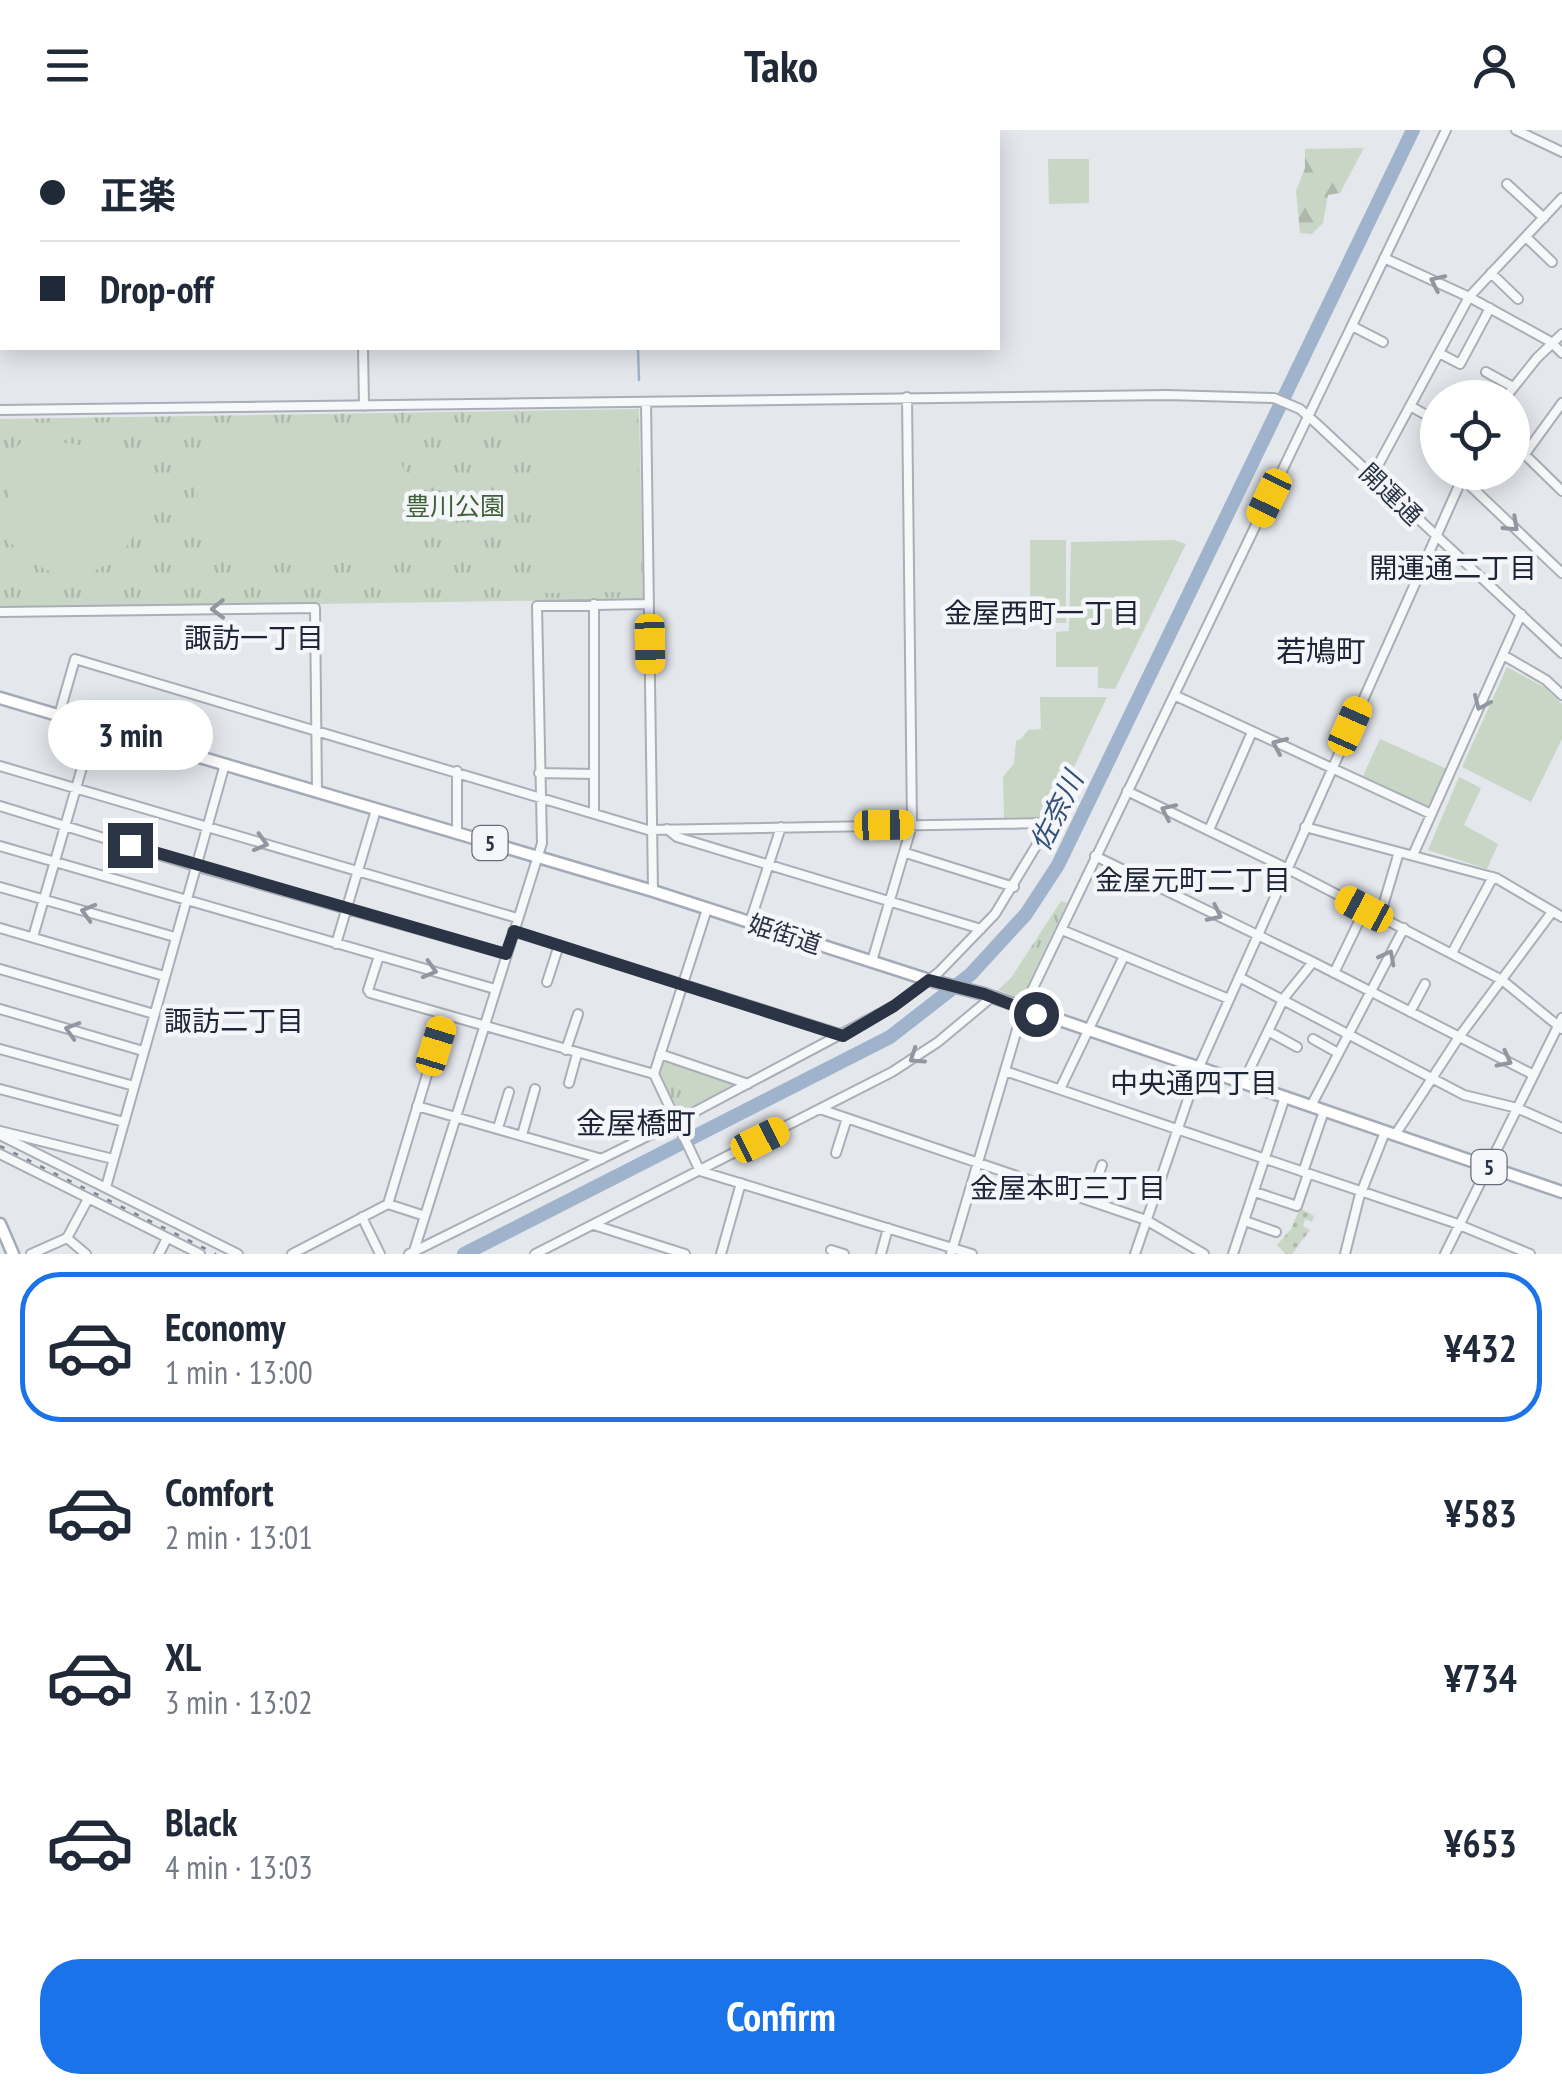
<!DOCTYPE html>
<meta charset="utf-8">
<style>
body{margin:0;font-family:"PT Sans Narrow","Noto Sans JP",sans-serif;background:#f2f2f3;color:#1f2937;height:100vh;display:flex;flex-direction:column;font-size:38px;white-space:nowrap}
*{box-sizing:border-box;margin:0}
p{font-size:32px;color:#747a83}
.icon{flex:none;width:55px;height:55px;fill:none;stroke:currentColor;stroke-width:2;stroke-linecap:round;stroke-linejoin:round}
.map{position:relative;height:1124px;overflow:hidden}
.panel{display:flex;flex-direction:column;background:#fff;flex:1}
.panel>*{flex:none}
.top-card{position:absolute;left:0px;top:0px;width:1000px;height:220px;box-shadow:0 5px 25px #0003;display:grid;align-content:center;height:220px;padding:0 40px;background:#fff}
.controls{position:absolute;left:1420px;top:250px;display:grid;gap:20px}
.controls a{display:grid;place-items:center;width:110px;height:110px;border-radius:50%;background:#fff;box-shadow:0 5px 25px #0003;font-size:50px}
.end{position:absolute;width:45px;height:45px;margin:-22px;border:12px solid #2b3445;background:#fff;box-shadow:0 0 0 5px #fff}
.from{border-radius:50%}
.bubble{position:absolute;height:70px;border-radius:35px;background:#fff;box-shadow:0 5px 25px #0003;font-size:32px;font-weight:800;line-height:70px;text-align:center}
.car{position:absolute;width:30px;height:60px;margin:-30px -15px;border-radius:12px;box-shadow:0 0 8px 2px #0007;background:linear-gradient(#f5c518 24%,#345 0 40%,#f5c518 0 76%,#345 0 86%,#f5c518 0)}
.top-card b{display:flex;align-items:center;gap:35px;height:95px;font-size:38px}
.top-card b+b{border-top:2px solid #e0e1e3}
.top-card i{width:25px;height:25px;background:#1f2937}
ul{padding:18px 0 0;list-style:none}
li{display:flex;align-items:center;gap:30px;height:150px;margin:0 20px 15px;padding:0 20px;border:5px solid transparent;border-radius:40px}
li div{flex:1}
li b{display:block;font-size:38px}
li em{font-style:normal;font-weight:800}
li.current{border-color:#1a73e8}
li>.icon{width:90px;height:90px;stroke-width:1.5}
.cta{display:flex;gap:20px;margin-top:auto;padding:20px 40px}
.cta a{flex:1;height:115px;border-radius:40px;background:#1a73e8;color:#fff;font-size:40px;font-weight:800;line-height:115px;text-align:center}
header{display:flex;justify-content:space-between;align-items:center;height:130px;padding:0 40px;background:#fff;font-size:45px;font-weight:800}
.map>svg:first-child{display:block}
.grass{fill:url(#grass-dots)}
.forest{fill:url(#forest-firs)}
.park{fill:url(#park-tufts)}
.garden{fill:#c9d6c5}
.lines{fill:none;stroke-linecap:round;stroke-linejoin:round}
.stream{stroke:#9fb4cc;stroke-width:2.5}
.river{stroke:#9fb4cc;stroke-width:14}
.minor-casing{stroke:#a9aeb7;stroke-width:12}
.major-casing{stroke:#a3abb8;stroke-width:15}
.minor{stroke:#f7f8fa;stroke-width:8}
.major{stroke:#fff;stroke-width:10}
.rail{stroke:#7d8696;stroke-width:2.5;stroke-dasharray:5 10;stroke-linecap:butt}
.oneway{stroke:#9196a0}
.route{stroke:#2b3445;stroke-width:12}
.labels{text-anchor:middle;dominant-baseline:central;stroke-width:9;stroke-linejoin:round;paint-order:stroke}
.shield{fill:#f4f6f9;stroke:#676e7b;stroke-width:2.5}
.shield-label{font-size:22px;font-weight:bold;fill:#2b3445}
.street-label{font-size:25px;fill:#2b3445;stroke:#f4f6f9}
.park-label{font-size:25px;fill:#3f6138;stroke:#f4f6f9}
.neighbourhood-label{font-size:28px;fill:#1d2536;stroke:#f4f6f9}
.water-label{font-size:28px;font-style:italic;fill:#34527a;stroke:#f4f6f9}
.quarter-label{font-size:30px;fill:#1d2536;stroke:#f4f6f9}
</style>
<header><svg class="icon" aria-label="menu" viewBox="0 0 24 24"><path d="M4 6h16M4 12h16M4 18h16"/></svg>Tako<svg class="icon" aria-label="person" viewBox="0 0 24 24"><circle cx="12" cy="8" r="4"/><path d="M4 21q1-7 8-7t8 7"/></svg></header>
<div class="map">
<svg width="1562" height="1124" viewBox="0 0 1562 1124">
<defs>
<pattern id="grass-dots" width="8" height="8" patternUnits="userSpaceOnUse" patternTransform="scale(2.5)"><rect width="8" height="8" fill="#c9d6c5"/><path d="M2 2h.1M6 6h.1" fill="none" stroke="#adb8ab" stroke-width="1.8" stroke-linecap="round"/></pattern>
<pattern id="forest-firs" width="22" height="20" patternUnits="userSpaceOnUse" patternTransform="scale(2.5)"><rect width="22" height="20" fill="#c9d6c5"/><path d="M5 1l3.5 6h-7zM16 11l3.5 6h-7z" fill="#adb8ab"/></pattern>
<pattern id="park-tufts" width="24" height="20" patternUnits="userSpaceOnUse" patternTransform="scale(2.5)"><rect width="24" height="20" fill="#c9d6c5"/><path d="M3 7l-1-3M5 7V3M7 7l1-3M15 17l-1-3M17 17v-4M19 17l1-3" fill="none" stroke="#adb8ab"/></pattern>
</defs>
<rect width="100%" height="100%" fill="#e4e7ec"/>
<path class="grass" d="M1300 1078 1314 1086 1312 1092 1305 1089 1303 1096 1310 1100 1292 1124H1286L1277 1115 1291 1099Z"/>
<path class="forest" d="M1364 18 1340 63 1328 65 1323 93 1312 104 1300 103 1296 61 1305 38V19Z"/>
<path class="park" d="M639 279 643 469 0 479V289Z
M1061 771 1067 773 1024 863 1014 866 998 860 1011 848Z
M665 929 736 953V956L677 984 658 945Z"/>
<path class="garden" d="M1048 29H1089V73L1049 74Z
M542 281H637L639 462 544 463Z
M360 297C426 313 423 427 358 433H240C177 424 189 331 235 306 265 291 326 298 360 297Z
M35 308 124 322C132 336 141 349 142 366 147 411 101 455 56 443 38 438 24 425 10 412L12 326C16 315 23 310 35 308Z
M1030 410H1066V493H1030Z
M1174 410 1186 414 1115 559 1098 558V537H1056V502L1069 501 1071 412Z
M1507 537 1544 557 1562 574V609L1531 672 1462 637Z
M1040 567H1107L1050 688 1004 689 1003 647 1014 633 1016 611 1021 609 1028 600 1041 599Z
M1380 609 1447 639 1430 678 1362 648Z
M1459 647 1481 658 1464 695 1498 714 1487 739 1428 720Z"/>
<g class="lines">
<path class="stream" d="M637 0V2
M638 218 639 250"/>
<path class="river" d="M464 1124 890 907 971 844 1026 784 1058 735 1413 0"/>
<defs>
<path id="minor" d="M1516 0 1562 22
M368 2 370 0
M1507 54 1544 88
M1526 107 1552 132
M1384 128 1469 167 1551 212 1562 223
M1491 143 1518 169
M1352 196 1383 212
M363 218 364 276
M1439 223 1460 234 1490 178
M1486 242 1513 257
M1505 268 1537 228 1562 204
M646 272 653 761
M1410 276 1437 291
M0 280 1167 265 1274 268 1300 279 1318 295 1562 523
M1512 312 1562 361
M1525 324 1562 273
M1375 348 1376 339 1469 167 1562 68
M1462 348 1562 443
M594 474V683
M0 482 315 478 317 661
M1503 525 1546 550 1562 565
M1174 565 1431 684
M59 585 75 529 648 700 1050 693 995 784 939 842 894 876 668 996 409 1124
M0 636 517 788
M539 643 594 644
M1127 661 1286 738 1502 850 1562 899
M0 676 195 736 506 824
M1305 697 1496 748 1562 787
M667 699 677 707 981 799
M1209 700 1252 602
M457 704V641
M0 716 495 859
M906 723 1014 757
M1413 725 1521 484
M1095 726 1313 832 1534 945
M0 757 175 807
M707 779 654 944 700 1041 972 1124
M1380 786 1399 722
M750 792 781 697
M0 798 164 846
M1062 800 1229 869
M513 801 843 905
M33 807 94 596
M336 814 376 680
M1452 823 1493 747
M379 826 368 860 370 863 654 944
M872 831 912 695 907 267
M0 839 154 884
M1334 843 1365 779
M1239 847 1464 965 1517 978 1562 998
M547 852 559 815
M0 879 143 921
M1410 882 1425 854
M1268 901 1297 917
M1313 909 1338 923
M0 919 134 956
M566 920 578 884
M660 924 748 954
M1005 941 1452 1092 1530 1124
M569 953 577 924
M1243 953 1284 868 1313 832
M0 959 124 992
M1060 959 1124 826
M417 976 602 1029
M1311 976 1404 798
M820 979 1146 1090 1204 1124
M498 998 509 962
M0 1001 113 1029
M0 1005 238 1124
M522 1005 535 959
M1395 1005 1459 907 1552 782
M836 1023 847 988
M0 1024 200 1124
M1303 1042 1324 981
M106 1057 225 634
M1255 1062 1297 1076 1308 1044
M1090 1070 1102 1035
M388 1074 425 1086
M362 1087 380 1124
M1245 1091 1276 1102
M594 1095 685 1124
M67 1108 86 1124
M831 1120 844 1124
M31 1124 67 1108 88 1069
M159 1124 167 1108
M292 1124 388 1074 445 885
M413 1124 542 713 537 476 649 474
M535 1124 892 942 938 912 992 867
M721 1124 741 1053
M881 1124 888 1098
M951 1124 1023 879 1446 0
M1135 1124 1199 937 1465 342
M1233 1124 1285 967
M1345 1124 1359 1068 1385 1002
M1445 1124 1562 888"/>
<path id="major" d="M0 568 653 761 929 850 984 864 1562 1062
M0 1094 13 1124"/>
</defs>
<use href="#minor" class="minor-casing"/>
<use href="#major" class="major-casing"/>
<use href="#minor" class="minor"/>
<use href="#major" class="major"/>
<path class="rail" d="M0 97H2
M0 1016 216 1124"/>
</g>
<defs><path id="oneway-chevron" d="M-2-3.5L2.5 0L-2 3.5" fill="none" stroke-width="1.6" stroke-linecap="round" stroke-linejoin="round" transform="scale(2.5)"/></defs>
<g class="oneway">
<use href="#oneway-chevron" transform="translate(1437 152) rotate(-155)"/>
<use href="#oneway-chevron" transform="translate(1512 395) rotate(43)"/>
<use href="#oneway-chevron" transform="translate(218 479) rotate(179)"/>
<use href="#oneway-chevron" transform="translate(1481 573) rotate(114)"/>
<use href="#oneway-chevron" transform="translate(1279 615) rotate(-156)"/>
<use href="#oneway-chevron" transform="translate(1168 681) rotate(-155)"/>
<use href="#oneway-chevron" transform="translate(261 713) rotate(16)"/>
<use href="#oneway-chevron" transform="translate(88 782) rotate(-164)"/>
<use href="#oneway-chevron" transform="translate(1215 784) rotate(26)"/>
<use href="#oneway-chevron" transform="translate(1388 827) rotate(-62)"/>
<use href="#oneway-chevron" transform="translate(430 840) rotate(16)"/>
<use href="#oneway-chevron" transform="translate(72 900) rotate(-163)"/>
<use href="#oneway-chevron" transform="translate(916 927) rotate(146)"/>
<use href="#oneway-chevron" transform="translate(1505 930) rotate(27)"/>
</g>
<g class="lines">
<path class="route" d="M130 715 506 824 514 801 843 906 894 876 929 850 984 864 1036 884"/>
</g>
<g class="labels">
<g class="shield">
<rect x="472.5" y="696" width="35" height="34" rx="8"/>
<rect x="1471.5" y="1020" width="35" height="34" rx="8"/>
</g>
<g class="shield-label">
<text x="490" y="713">5</text>
<text x="1489" y="1037">5</text>
</g>
<g class="street-label">
<text transform="translate(1391 364) rotate(44)">開運通</text>
<text transform="translate(785 804) rotate(18)">姫街道</text>
</g>
<g class="park-label">
<text x="455" y="376">豊川公園</text>
</g>
<g class="neighbourhood-label">
<text x="1453" y="437">開運通二丁目</text>
<text x="1042" y="482">金屋西町一丁目</text>
<text x="254" y="507">諏訪一丁目</text>
<text x="1193" y="749">金屋元町二丁目</text>
<text x="234" y="890">諏訪二丁目</text>
<text x="1194" y="952">中央通四丁目</text>
<text x="1068" y="1057">金屋本町三丁目</text>
</g>
<g class="water-label">
<text transform="translate(1056 681) rotate(-64)">佐奈川</text>
</g>
<g class="quarter-label">
<text x="1321" y="520">若鳩町</text>
<text x="636" y="992">金屋橋町</text>
</g>
</g>
</svg>
<div class="controls">
<a><svg class="icon" aria-label="locate" viewBox="0 0 24 24"><circle cx="12" cy="12" r="6"/><path d="M12 2v4M12 18v4M2 12h4M18 12h4"/></svg></a>
</div>
<i class="end from" style="left:1036px;top:884px"></i>
<i class="end" style="left:130px;top:715px"></i>
<div class="bubble" style="left:48px;top:570px;width:165px">3 min</div>
<i class="car" style="left:1269px;top:368px;rotate:206deg"></i>
<i class="car" style="left:650px;top:514px;rotate:179deg"></i>
<i class="car" style="left:1350px;top:596px;rotate:24deg"></i>
<i class="car" style="left:884px;top:695px;rotate:89deg"></i>
<i class="car" style="left:1364px;top:779px;rotate:298deg"></i>
<i class="car" style="left:436px;top:916px;rotate:17deg"></i>
<i class="car" style="left:760px;top:1010px;rotate:63deg"></i>
<div class="top-card">
<b><i class="from"></i>正楽</b>
<b><i></i>Drop-off</b>
</div>
</div>
<section class="panel">
<ul>
<li class="current"><svg class="icon" aria-label="car" viewBox="0 0 24 24"><path d="M5 17H2v-5l4-1 3-4h7l3 4 3 1v5h-3M9 17h6M6 11h13"/><circle cx="7" cy="17" r="2"/><circle cx="17" cy="17" r="2"/></svg><div><b>Economy</b><p>1 min · 13:00</p></div><em>¥432</em></li>
<li><svg class="icon" aria-label="car" viewBox="0 0 24 24"><path d="M5 17H2v-5l4-1 3-4h7l3 4 3 1v5h-3M9 17h6M6 11h13"/><circle cx="7" cy="17" r="2"/><circle cx="17" cy="17" r="2"/></svg><div><b>Comfort</b><p>2 min · 13:01</p></div><em>¥583</em></li>
<li><svg class="icon" aria-label="car" viewBox="0 0 24 24"><path d="M5 17H2v-5l4-1 3-4h7l3 4 3 1v5h-3M9 17h6M6 11h13"/><circle cx="7" cy="17" r="2"/><circle cx="17" cy="17" r="2"/></svg><div><b>XL</b><p>3 min · 13:02</p></div><em>¥734</em></li>
<li><svg class="icon" aria-label="car" viewBox="0 0 24 24"><path d="M5 17H2v-5l4-1 3-4h7l3 4 3 1v5h-3M9 17h6M6 11h13"/><circle cx="7" cy="17" r="2"/><circle cx="17" cy="17" r="2"/></svg><div><b>Black</b><p>4 min · 13:03</p></div><em>¥653</em></li>
</ul>
<div class="cta"><a>Confirm</a></div>
</section>
